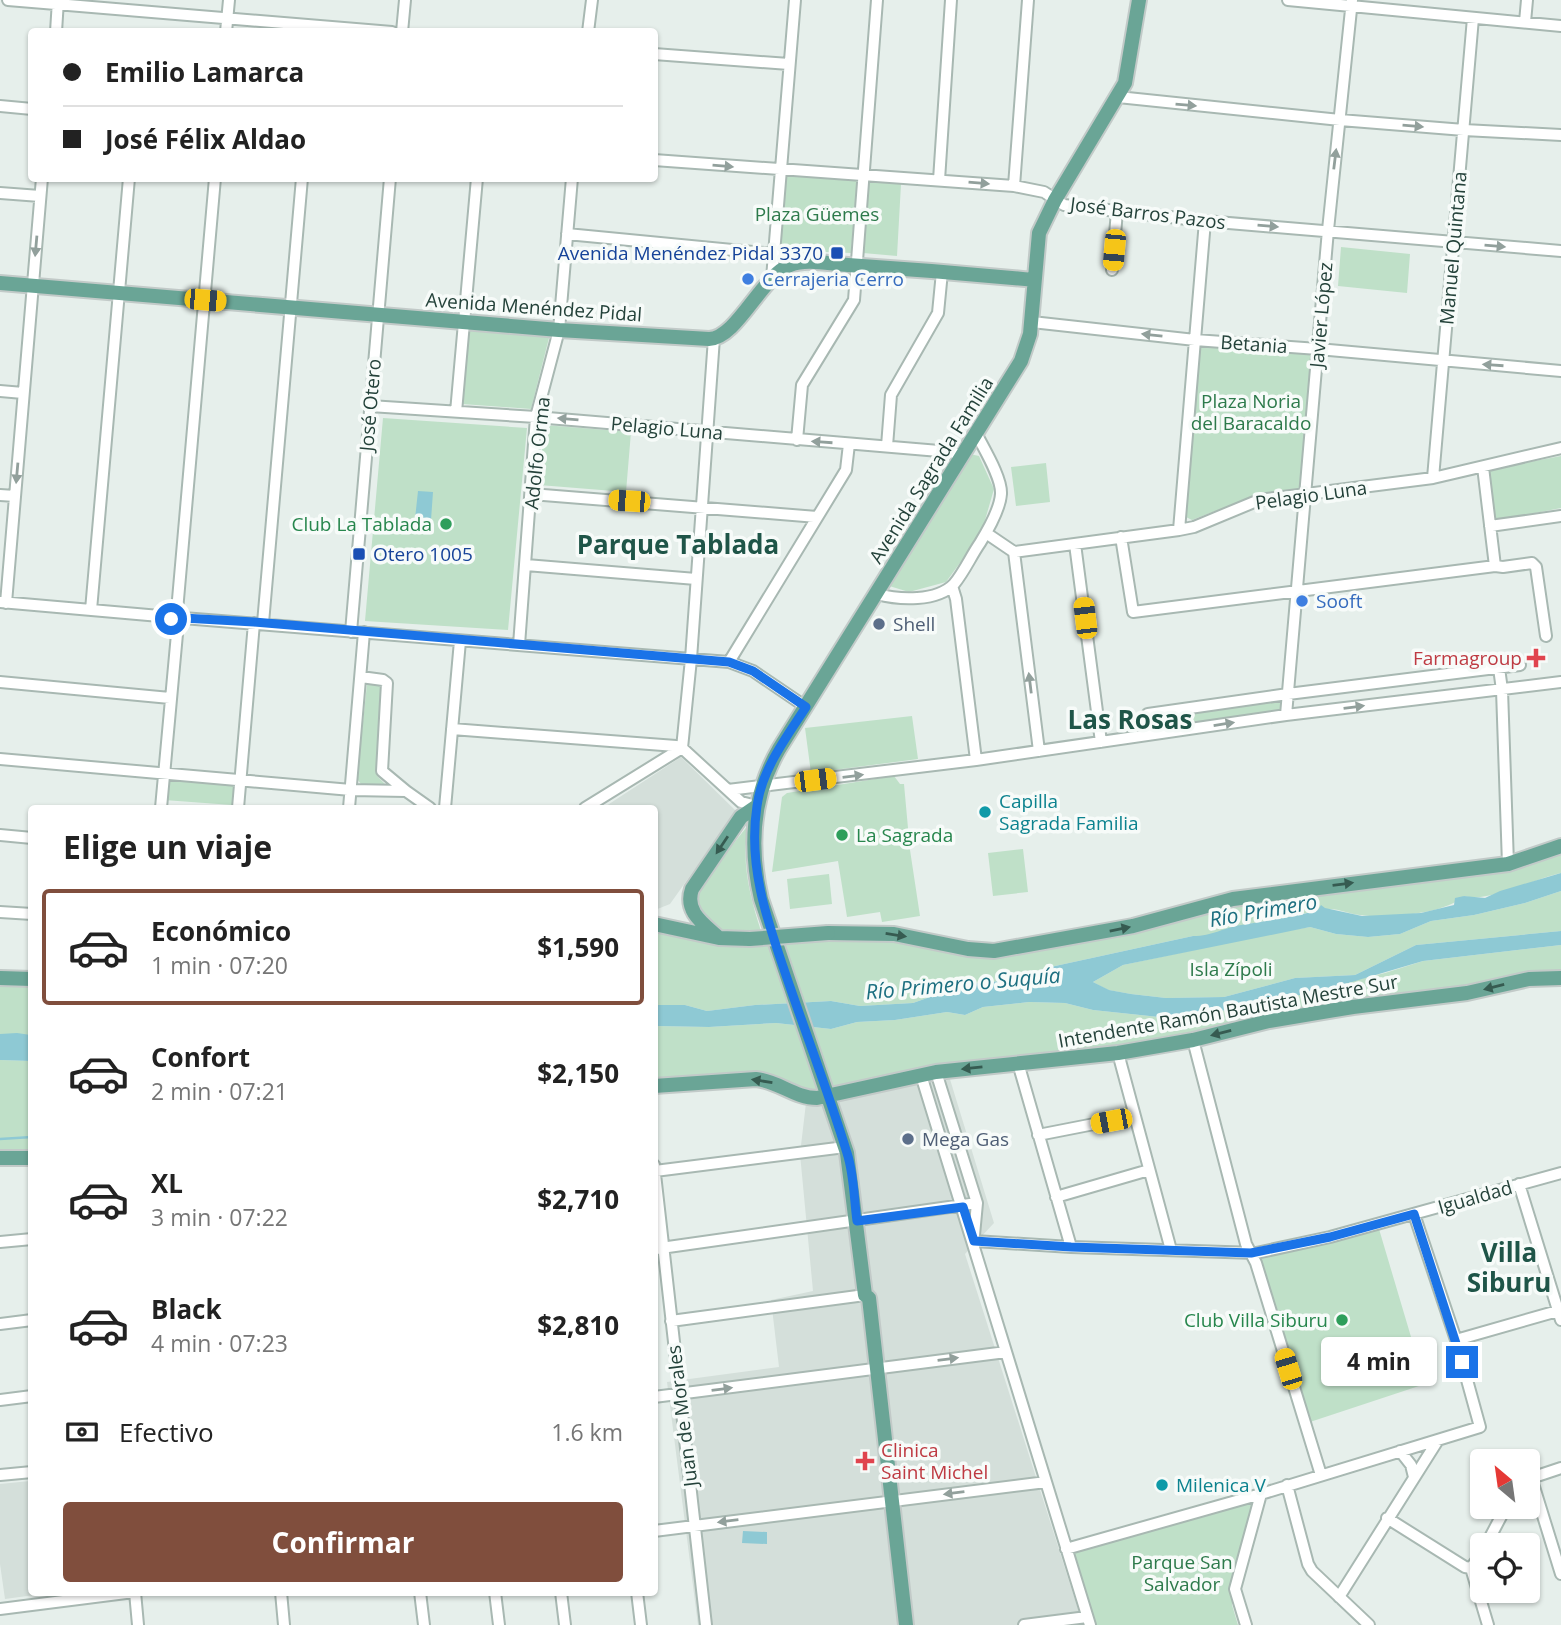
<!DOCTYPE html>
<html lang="es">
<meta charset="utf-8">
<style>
body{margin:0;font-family:"Open Sans",sans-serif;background:#f6f6f6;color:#222;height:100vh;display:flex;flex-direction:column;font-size:26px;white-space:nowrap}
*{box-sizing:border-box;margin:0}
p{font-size:23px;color:#767676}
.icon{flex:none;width:38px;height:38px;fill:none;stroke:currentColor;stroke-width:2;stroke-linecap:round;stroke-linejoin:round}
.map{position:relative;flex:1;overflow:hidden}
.sheet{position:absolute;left:28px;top:805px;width:630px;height:791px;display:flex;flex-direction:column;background:#fff;border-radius:7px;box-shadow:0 2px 5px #0004}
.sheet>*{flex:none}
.banner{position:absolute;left:28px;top:28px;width:630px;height:154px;border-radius:7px;box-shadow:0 2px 5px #0004;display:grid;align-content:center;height:154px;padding:0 35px;background:#fff}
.needle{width:46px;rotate:331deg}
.controls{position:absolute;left:1470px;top:1449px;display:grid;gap:14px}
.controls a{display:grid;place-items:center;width:70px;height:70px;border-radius:7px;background:#fff;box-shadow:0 2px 5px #0004;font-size:35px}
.end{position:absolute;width:32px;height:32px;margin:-16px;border:9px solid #1a73e8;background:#fff;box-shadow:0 0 0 4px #fff}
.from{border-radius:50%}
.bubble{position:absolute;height:49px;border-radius:7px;background:#fff;box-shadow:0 2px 5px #0004;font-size:23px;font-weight:700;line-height:49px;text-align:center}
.car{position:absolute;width:21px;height:42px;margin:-21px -10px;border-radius:9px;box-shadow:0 0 5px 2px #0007;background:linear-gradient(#f5c518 24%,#345 0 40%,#f5c518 0 76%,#345 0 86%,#f5c518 0)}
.banner b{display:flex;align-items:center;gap:24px;height:66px;font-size:26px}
.banner b+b{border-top:2px solid #e0e0e0}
.banner i{width:18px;height:18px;background:#222}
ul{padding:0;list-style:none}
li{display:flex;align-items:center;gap:21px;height:116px;margin:0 14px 10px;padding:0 21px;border:4px solid transparent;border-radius:7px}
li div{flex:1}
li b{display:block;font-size:26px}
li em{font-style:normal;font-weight:700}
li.active{border-color:#804e3d}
li>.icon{width:63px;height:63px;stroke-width:1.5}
h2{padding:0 35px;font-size:32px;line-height:84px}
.pay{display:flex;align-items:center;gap:18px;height:77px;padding:0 35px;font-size:26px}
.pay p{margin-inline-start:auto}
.cta{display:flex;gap:14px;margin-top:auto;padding:14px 35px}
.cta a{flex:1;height:80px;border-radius:7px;background:#804e3d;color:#fff;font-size:28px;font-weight:700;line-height:80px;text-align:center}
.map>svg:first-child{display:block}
.built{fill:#d4dfda}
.green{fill:#bfe0c8}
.water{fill:#8ec9d4}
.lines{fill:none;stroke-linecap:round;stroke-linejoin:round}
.stream{stroke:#8ec9d4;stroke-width:2.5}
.minor-casing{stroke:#a8b8b2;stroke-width:14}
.major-casing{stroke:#c2cac8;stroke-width:18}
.minor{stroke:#fff;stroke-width:10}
.major{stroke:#6aa596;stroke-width:14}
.major-bridge-casing{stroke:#c2cac8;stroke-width:18;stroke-linecap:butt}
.major-bridge{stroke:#6aa596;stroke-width:14}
.oneway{fill:#92a09c}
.oneway2{fill:#365b51}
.route{stroke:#1a73e8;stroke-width:9}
.transit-dot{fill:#1a4fb4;stroke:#f7fbf9;stroke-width:2.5}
.shop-dot{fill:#3f7fe0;stroke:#f7fbf9;stroke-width:2.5}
.leisure-dot{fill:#2e9e5b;stroke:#f7fbf9;stroke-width:2.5}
.service-dot{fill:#5c6f8a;stroke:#f7fbf9;stroke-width:2.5}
.health-dot{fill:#e0444e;stroke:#f7fbf9;stroke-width:2.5}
.culture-dot{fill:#0f9aa8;stroke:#f7fbf9;stroke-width:2.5}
.labels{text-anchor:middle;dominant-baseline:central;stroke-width:7;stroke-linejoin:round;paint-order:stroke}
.street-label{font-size:19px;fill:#24423a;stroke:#f7fbf9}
.park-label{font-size:19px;fill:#2d7a4b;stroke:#f7fbf9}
.transit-label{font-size:19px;fill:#164399;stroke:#f7fbf9;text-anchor:end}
.shop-label{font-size:19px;fill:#366cbe;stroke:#f7fbf9;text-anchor:start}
.leisure-label{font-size:19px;fill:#27864d;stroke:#f7fbf9;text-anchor:end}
.service-label{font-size:19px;fill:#4e5e75;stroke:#f7fbf9;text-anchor:start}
.health-label{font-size:19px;fill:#be3a42;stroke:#f7fbf9;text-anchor:end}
.culture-label{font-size:19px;fill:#0d838f;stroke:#f7fbf9;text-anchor:start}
.water-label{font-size:21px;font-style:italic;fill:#1c6f80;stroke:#f7fbf9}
.district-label{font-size:26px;font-weight:bold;fill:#1f5548;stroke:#f7fbf9}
</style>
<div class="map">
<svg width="1561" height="1625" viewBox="0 0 1561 1625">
<rect width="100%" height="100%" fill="#e6efeb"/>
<path class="built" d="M681 757 736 811 670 904 655 910 654 808H603Z
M949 1076 994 1223 965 1254 1083 1625H698L667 1382 779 1367 771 1300 813 1291 800 1154 806 1103Z
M30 1481 32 1592 42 1593V1594L5 1599 0 1564V1484Z"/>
<path class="green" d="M784 173 857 179 851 253 778 250Z
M867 180 901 184 897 256 863 253Z
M1341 247 1410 254 1407 293 1338 286Z
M468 328 550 334 531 409 462 404Z
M1199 345 1313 354 1300 490C1257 496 1232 504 1192 520L1186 517Z
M383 418 527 428 508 630 365 621Z
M544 425 631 432 626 492 539 485Z
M970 454 979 456 994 489 981 534 946 582 909 592 886 585Z
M1561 456V508L1494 521 1488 470Z
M1046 463 1050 502 1016 506 1011 467Z
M367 684 378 685 383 689 376 767 377 776 385 784 383 787 361 784 357 779Z
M1283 699V711L1150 731 1152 716Z
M912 716 918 759 811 773 805 728Z
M166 775 234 780 232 805 164 800Z
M894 776 900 784H904L910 850 920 916 882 922 880 912 847 917 838 861 772 872 782 797 787 793Z
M749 824C740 859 750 897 761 931 720 931 714 937 694 898L699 887Z
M1561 846V873C1533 879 1490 903 1464 896 1444 914 1388 919 1360 915 1350 914 1340 909 1329 909 1317 908 1304 915 1292 915L1229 928 1212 936H1193L1046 968 1014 980 967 984 913 1003 860 1006 831 1001 755 1005 707 1011 685 1005H655V924L719 938 828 933 980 951 1200 906 1508 864Z
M1023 849 1028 892 993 896 988 853Z
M829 874 832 904 790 909 787 879Z
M1561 891V931L1416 945 1355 975 1295 978 1224 997 1166 998 1131 994 1108 990 1093 982 1123 965 1273 933 1310 927 1336 934 1368 937 1400 934 1431 921 1474 915 1525 903Z
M1561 945V978L1193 1040 936 1072 817 1098 773 1082 655 1086V1026L709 1027 776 1023 831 1029 857 1022 895 1020 947 1012 965 1015 983 1007 1029 1002 1065 1003 1093 1010 1159 1017 1228 1010 1385 973 1423 961Z
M0 978 31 979V1035L0 1034Z
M0 1060 31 1061V1158H0Z
M1379 1229 1425 1384 1310 1422 1259 1256Z
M1257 1500 1232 1579V1605L1238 1625H1096L1074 1551Z"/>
<path class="water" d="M418 491 433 492 431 520 415 519Z
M1561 873V891L1525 903 1474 915 1431 921 1400 934 1368 937 1336 934 1310 927 1123 965 1093 982 1109 990 1131 994 1166 998 1224 997 1295 978 1355 975 1416 945 1561 931V945L1423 961 1328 989 1228 1010 1159 1017 1093 1010 1065 1003 1029 1002 983 1007 965 1015 947 1012 895 1020 857 1022 831 1029 776 1023 709 1027 655 1026V1005H685L707 1011 755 1005 831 1001 860 1006 913 1003 967 984 1014 980 1046 968 1193 936C1213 936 1222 928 1241 925 1267 920 1293 918 1318 910L1321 905 1325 908 1362 916 1421 913 1454 905 1455 898 1464 896 1485 898 1500 891Z
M17 1033 31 1035V1061L0 1060V1034Z
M743 1531 767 1532V1544L742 1543Z"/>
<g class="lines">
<path class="stream" d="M0 1139 32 1137"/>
<defs>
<path id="minor" d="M8 0 392 32
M1288 0 1561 26
M1525 22 1527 0
M56 32 58 0
M226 32 229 0
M402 32 405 0
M588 32 592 0
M654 54 789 64
M1118 97 1340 120 1464 130 1561 135
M0 106 32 109
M654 160 1014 186 1044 192 1064 205 1205 221 1561 251
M939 180 951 0
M1014 186 1028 0
M0 193 40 196
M567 234 774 254 801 261
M1112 270 1117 211
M772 278 795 0
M1032 322 1195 340 1318 349 1561 371
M0 391 23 393
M370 406 536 417 951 452 963 456
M456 412 477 178
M797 440 802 385 854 300 877 0
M887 446 891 395 938 313 942 272
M1483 467 1495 566
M1433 478 1473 18
M531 494 817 517
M0 495 15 496
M1490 526 1561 516
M1179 530 1205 221
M986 533 1014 552 1179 530 1194 527 1259 500 1433 478 1561 448
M1121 537 1133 612 1495 566 1503 567 1532 563 1536 567 1546 636
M1075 544 1101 742
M1014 552 1039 751
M526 565 696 579
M952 586 956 599 976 760
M877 594C899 600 937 602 954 584 964 572 971 556 980 543 988 530 1000 509 1001 494 1002 478 984 449 977 435
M0 602 171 617
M6 603 42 178
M91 610 129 178
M177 611 215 178
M183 618 729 662 753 671 806 707
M263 623 302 178
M351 632 390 178
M519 645 536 417 559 330 572 178
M729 662 846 470 849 444
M1499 668 1502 690 1508 864
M361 677 383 680 387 683 382 771 406 791
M0 682 170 698
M1286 715 1328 230 1352 0
M452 729 676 746 682 748 741 802 757 806
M1147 735 1148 714 1288 694 1520 665
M682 748 691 659 714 338
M0 759 351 790 406 791 430 808
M728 790 976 760 1286 715 1561 682
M161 808 178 623
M238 808 254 623
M349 808 364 632
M445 808 460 641
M585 808 682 748
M0 835 32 838
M0 912 32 914
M1193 1040 1246 1244 1256 1263 1321 1475
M1118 1053 1171 1250
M1018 1063 1071 1247
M936 1072 977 1203 974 1235
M921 1075 1090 1625
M1038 1135 1135 1116
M654 1165 706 1625
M655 1171 845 1147
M1519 1184 1561 1320
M1056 1197 1149 1170
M974 1241 1071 1247 1256 1253 1330 1237 1561 1173
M0 1242 32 1239
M654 1249 977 1203
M671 1321 865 1295
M0 1324 32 1320
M1456 1340 1561 1310
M654 1397 1006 1352
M0 1400 32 1396
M1400 1451 1411 1465 1414 1477
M0 1475 32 1472
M1531 1477 1561 1574
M1528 1479 1561 1468
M1287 1485 1308 1564 1312 1571 1369 1625
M1387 1518 1465 1567 1471 1568 1482 1553
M654 1531 1046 1482
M1486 1545 1506 1507
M1066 1549 1261 1494 1480 1427 1456 1340 1414 1214
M1471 1568 1488 1625
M135 1592 138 1625
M281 1592 284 1625
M420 1592 424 1625
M495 1592 499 1625
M561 1592 565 1625
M637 1592 641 1625
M1339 1597 1438 1440
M0 1609 134 1592
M1024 1625 1087 1617
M1246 1625 1235 1589 1261 1494"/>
<path id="major" d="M0 283 559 330 709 339C737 338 761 277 790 265 806 258 830 264 848 265 910 269 972 274 1034 280
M654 924 719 938 750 939
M828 933 894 934 968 949 994 951 1133 926 1233 899 1508 864 1561 846
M719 938C704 924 684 912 692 889L741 817 757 806
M0 978 32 979
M654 1086 756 1079C778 1081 795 1098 817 1098L936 1072 1118 1053 1193 1040 1269 1021 1353 1007 1467 993 1529 979 1561 978
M0 1158H32
M906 1625 869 1298 865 1295 847 1153 761 899C749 847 752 796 779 749L1021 361 1030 334 1039 233 1055 200 1125 83 1139 0"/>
</defs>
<use href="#minor" class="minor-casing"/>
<use href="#major" class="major-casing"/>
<use href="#minor" class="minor"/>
<use href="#major" class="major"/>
<defs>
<path id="major-bridge" d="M750 939 828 933"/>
</defs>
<use href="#major-bridge" class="major-bridge-casing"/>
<use href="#major-bridge" class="major-bridge"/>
</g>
<defs><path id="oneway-solid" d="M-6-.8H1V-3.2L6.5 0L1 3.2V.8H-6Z" transform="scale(1.75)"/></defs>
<g class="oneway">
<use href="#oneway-solid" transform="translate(1186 105) rotate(5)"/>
<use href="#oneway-solid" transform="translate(1413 126) rotate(5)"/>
<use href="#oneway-solid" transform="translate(1335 159) rotate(-83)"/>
<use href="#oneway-solid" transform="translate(723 166) rotate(5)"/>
<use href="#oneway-solid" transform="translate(979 183) rotate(5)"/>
<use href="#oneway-solid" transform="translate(1268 226) rotate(5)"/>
<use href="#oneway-solid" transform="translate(36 246) rotate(95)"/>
<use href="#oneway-solid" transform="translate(1495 246) rotate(5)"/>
<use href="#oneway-solid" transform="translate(1152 335) rotate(-174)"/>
<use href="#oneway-solid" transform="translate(1493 365) rotate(-176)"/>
<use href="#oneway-solid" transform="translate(568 419) rotate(-175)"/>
<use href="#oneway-solid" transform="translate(822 442) rotate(-176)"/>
<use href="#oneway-solid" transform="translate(17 473) rotate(95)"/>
<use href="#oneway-solid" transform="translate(1030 683) rotate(-97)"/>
<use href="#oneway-solid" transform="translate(1354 707) rotate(-7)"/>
<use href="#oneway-solid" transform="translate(1224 724) rotate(-9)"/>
<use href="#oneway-solid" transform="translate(853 776) rotate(-7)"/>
<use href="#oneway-solid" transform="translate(948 1359) rotate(-7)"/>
<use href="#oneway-solid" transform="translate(722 1389) rotate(-7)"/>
<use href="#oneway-solid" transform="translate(954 1493) rotate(173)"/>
<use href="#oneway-solid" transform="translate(728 1521) rotate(173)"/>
</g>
<g class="oneway2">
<use href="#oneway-solid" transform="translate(722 845) rotate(124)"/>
<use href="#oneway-solid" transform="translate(1343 884) rotate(-7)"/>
<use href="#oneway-solid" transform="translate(1120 929) rotate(-11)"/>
<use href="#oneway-solid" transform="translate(896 935) rotate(9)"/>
<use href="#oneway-solid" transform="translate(1494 987) rotate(166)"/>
<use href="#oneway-solid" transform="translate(1221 1033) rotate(166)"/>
<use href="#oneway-solid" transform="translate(972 1068) rotate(174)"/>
<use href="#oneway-solid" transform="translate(762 1081) rotate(-171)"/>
</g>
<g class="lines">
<path class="route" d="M171 619 178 623 183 618 254 622 729 662 753 671 806 707C786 738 762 769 757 806 747 870 770 928 790 987 809 1042 830 1097 847 1153 854 1174 854 1199 857 1221L963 1207 974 1241 1071 1247 1251 1253 1330 1237 1414 1214 1462 1362"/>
</g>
<g class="transit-dot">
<rect x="830" y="246" width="14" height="14" rx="3.5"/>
<rect x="352" y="547" width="14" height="14" rx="3.5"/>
</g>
<g class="shop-dot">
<circle cx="748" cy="279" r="7"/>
<circle cx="1302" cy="601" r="7"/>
</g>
<g class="leisure-dot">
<circle cx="446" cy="524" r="7"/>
<circle cx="842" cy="835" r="7"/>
<circle cx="1342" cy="1320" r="7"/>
</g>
<g class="service-dot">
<circle cx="879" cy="624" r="7"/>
<circle cx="908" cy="1139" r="7"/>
</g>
<g class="health-dot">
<path d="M1532.5 647.5h7v7h7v7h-7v7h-7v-7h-7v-7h7z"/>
<path d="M861.5 1450.5h7v7h7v7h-7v7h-7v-7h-7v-7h7z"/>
</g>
<g class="culture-dot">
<circle cx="985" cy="812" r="7"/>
<circle cx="1162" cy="1485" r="7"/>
</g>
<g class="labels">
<g class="street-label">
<text transform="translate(1148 213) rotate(7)">José Barros Pazos</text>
<text transform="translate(1453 248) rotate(-85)">Manuel Quintana</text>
<text transform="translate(534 307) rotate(4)">Avenida Menéndez Pidal</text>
<text transform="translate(1321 315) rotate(-85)">Javier López</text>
<text transform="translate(1254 344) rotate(4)">Betania</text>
<text transform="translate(370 405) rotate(-85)">José Otero</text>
<text transform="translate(667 428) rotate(5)">Pelagio Luna</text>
<text transform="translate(537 453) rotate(-84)">Adolfo Orma</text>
<text transform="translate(931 470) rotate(-58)">Avenida Sagrada Familia</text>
<text transform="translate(1311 495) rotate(-8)">Pelagio Luna</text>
<text transform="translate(1228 1011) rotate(-10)">Intendente Ramón Bautista Mestre Sur</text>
<text transform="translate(1475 1197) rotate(-16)">Igualdad</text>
<text transform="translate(682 1416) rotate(-97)">Juan de Morales</text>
</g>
<g class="park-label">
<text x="817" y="214">Plaza Güemes</text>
<text x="1251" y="401">Plaza Noria<tspan x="1251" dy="22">del Baracaldo</tspan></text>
<text x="1231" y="969">Isla Zípoli</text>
<text x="1182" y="1562">Parque San<tspan x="1182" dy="22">Salvador</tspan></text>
</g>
<g class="transit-label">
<text x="823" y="253">Avenida Menéndez Pidal 3370</text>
<text x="373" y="554" text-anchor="start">Otero 1005</text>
</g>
<g class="shop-label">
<text x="762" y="279">Cerrajeria Cerro</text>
<text x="1316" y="601">Sooft</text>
</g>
<g class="leisure-label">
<text x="432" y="524">Club La Tablada</text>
<text x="856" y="835" text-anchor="start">La Sagrada</text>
<text x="1328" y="1320">Club Villa Siburu</text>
</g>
<g class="service-label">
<text x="893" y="624">Shell</text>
<text x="922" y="1139">Mega Gas</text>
</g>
<g class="health-label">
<text x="1522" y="658">Farmagroup</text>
<text x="881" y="1450" text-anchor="start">Clinica<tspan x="881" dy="22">Saint Michel</tspan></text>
</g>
<g class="culture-label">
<text x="999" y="801">Capilla<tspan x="999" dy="22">Sagrada Familia</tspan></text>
<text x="1176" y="1485">Milenica V</text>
</g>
<g class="water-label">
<text transform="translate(1263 910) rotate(-10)">Río Primero</text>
<text transform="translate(963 983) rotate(-5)">Río Primero o Suquía</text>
</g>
<g class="district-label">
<text x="678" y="544">Parque Tablada</text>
<text x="1130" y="719">Las Rosas</text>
<text x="1509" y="1252">Villa<tspan x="1509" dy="30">Siburu</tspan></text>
</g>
</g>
</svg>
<div class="controls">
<a><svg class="needle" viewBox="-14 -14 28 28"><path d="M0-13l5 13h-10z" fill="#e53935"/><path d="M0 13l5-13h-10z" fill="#767676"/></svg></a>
<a><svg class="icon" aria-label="locate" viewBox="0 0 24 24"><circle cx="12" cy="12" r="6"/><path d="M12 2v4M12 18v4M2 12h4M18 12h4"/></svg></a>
</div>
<i class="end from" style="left:171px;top:619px"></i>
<i class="end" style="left:1462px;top:1362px"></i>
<div class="bubble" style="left:1321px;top:1337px;width:116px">4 min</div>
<i class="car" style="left:1114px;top:250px;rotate:185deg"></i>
<i class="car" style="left:205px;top:300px;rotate:95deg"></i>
<i class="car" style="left:629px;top:501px;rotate:274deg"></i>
<i class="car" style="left:1085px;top:618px;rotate:353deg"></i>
<i class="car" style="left:815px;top:780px;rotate:83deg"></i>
<i class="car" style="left:1111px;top:1121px;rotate:259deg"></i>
<i class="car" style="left:1288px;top:1369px;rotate:343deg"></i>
<div class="banner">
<b><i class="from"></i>Emilio Lamarca</b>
<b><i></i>José Félix Aldao</b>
</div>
<section class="sheet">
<h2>Elige un viaje</h2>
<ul>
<li class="active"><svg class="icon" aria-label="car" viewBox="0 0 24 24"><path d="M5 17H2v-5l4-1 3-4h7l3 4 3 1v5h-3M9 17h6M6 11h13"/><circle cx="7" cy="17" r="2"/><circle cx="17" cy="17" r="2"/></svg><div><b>Económico</b><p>1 min · 07:20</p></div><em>$1,590</em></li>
<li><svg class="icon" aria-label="car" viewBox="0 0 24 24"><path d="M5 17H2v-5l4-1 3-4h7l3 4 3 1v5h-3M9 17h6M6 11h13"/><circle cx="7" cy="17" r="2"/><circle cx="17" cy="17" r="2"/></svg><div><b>Confort</b><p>2 min · 07:21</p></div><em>$2,150</em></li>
<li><svg class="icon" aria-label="car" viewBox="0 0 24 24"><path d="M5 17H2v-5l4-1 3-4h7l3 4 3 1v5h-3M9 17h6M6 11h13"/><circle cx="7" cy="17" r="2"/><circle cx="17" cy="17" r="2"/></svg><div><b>XL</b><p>3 min · 07:22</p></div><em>$2,710</em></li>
<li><svg class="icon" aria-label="car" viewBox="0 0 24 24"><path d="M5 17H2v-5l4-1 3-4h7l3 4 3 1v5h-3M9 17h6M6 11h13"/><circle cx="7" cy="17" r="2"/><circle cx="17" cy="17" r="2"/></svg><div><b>Black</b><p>4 min · 07:23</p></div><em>$2,810</em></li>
</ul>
<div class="pay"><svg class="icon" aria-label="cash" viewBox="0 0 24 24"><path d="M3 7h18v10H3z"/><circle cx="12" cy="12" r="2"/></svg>Efectivo<p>1.6 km</p></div>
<div class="cta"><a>Confirmar</a></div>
</section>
</div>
